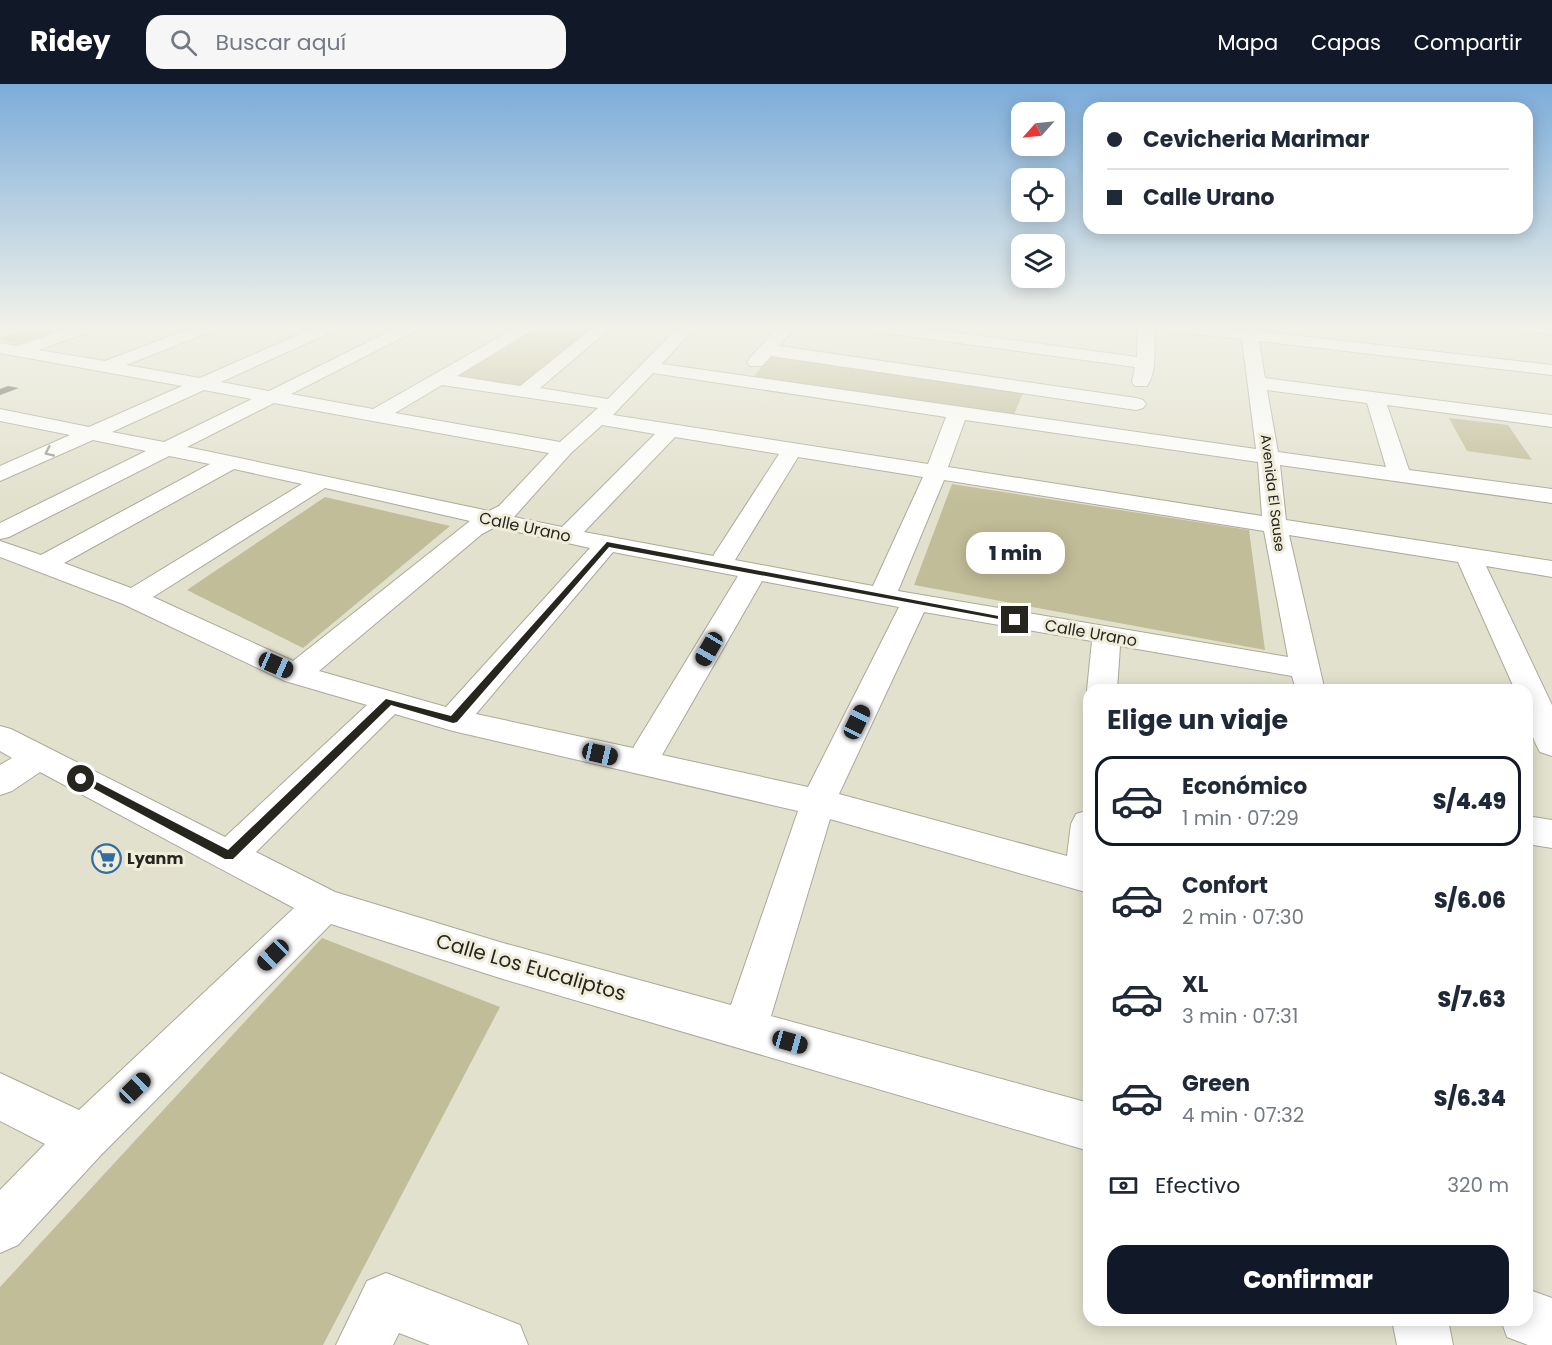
<!DOCTYPE html>
<html lang="es">
<meta charset="utf-8">
<style>
body{margin:0;font-family:Poppins,sans-serif;background:#f6f6f7;color:#1f2937;height:100vh;display:flex;flex-direction:column;font-size:22px;white-space:nowrap}
*{box-sizing:border-box;margin:0}
p{font-size:20px;color:#747a83}
.icon{flex:none;width:33px;height:33px;fill:none;stroke:currentColor;stroke-width:2;stroke-linecap:round;stroke-linejoin:round}
.map{position:relative;flex:1;overflow:hidden}
.details{position:absolute;left:1083px;top:600px;width:450px;height:642px;display:flex;flex-direction:column;background:#fff;border-radius:18px;box-shadow:0 3px 15px #0003}
.details>*{flex:none}
.top-card{position:absolute;left:1083px;top:18px;width:450px;height:132px;border-radius:18px;box-shadow:0 3px 15px #0003;display:grid;align-content:center;height:132px;padding:0 24px;background:#fff}
.needle{width:39px;rotate:243deg}
.controls{position:absolute;left:1011px;top:18px;display:grid;gap:12px}
.controls a{display:grid;place-items:center;width:54px;height:54px;border-radius:12px;background:#fff;box-shadow:0 3px 15px #0003;font-size:30px}
.end{position:absolute;width:27px;height:27px;margin:-14px;border:8px solid #26251e;background:#fff;box-shadow:0 0 0 3px #fff}
.from{border-radius:50%}
.bubble{position:absolute;height:42px;border-radius:18px;background:#fff;box-shadow:0 3px 15px #0003;font-size:20px;font-weight:800;line-height:42px;text-align:center}
.car{position:absolute;width:18px;height:36px;margin:-18px -9px;border-radius:8px;box-shadow:0 0 4px 2px #0007;background:linear-gradient(#222 24%,#8ab4d8 0 40%,#222 0 76%,#8ab4d8 0 86%,#222 0)}
.top-card b{display:flex;align-items:center;gap:21px;height:57px;font-size:22px}
.top-card b+b{border-top:2px solid #e0e1e3}
.top-card i{width:15px;height:15px;background:#1f2937}
ul{padding:0;list-style:none}
li{display:flex;align-items:center;gap:18px;height:90px;margin:0 12px 9px;padding:0 12px;border:3px solid transparent;border-radius:18px}
li div{flex:1}
li b{display:block;font-size:22px}
li em{font-style:normal;font-weight:800}
li.active{border-color:#111827}
li>.icon{width:54px;height:54px;stroke-width:1.5}
h2{padding:0 24px;font-size:27px;line-height:72px}
.pay{display:flex;align-items:center;gap:15px;height:66px;padding:0 24px;font-size:22px}
.pay p{margin-inline-start:auto}
.action{display:flex;gap:12px;margin-top:auto;padding:12px 24px}
.action a{flex:1;height:69px;border-radius:18px;background:#111827;color:#fff;font-size:24px;font-weight:800;line-height:69px;text-align:center}
header{display:flex;align-items:center;gap:36px;box-sizing:border-box;height:84px;padding:0 30px;background:#111827;color:#fff}
header strong{font-size:28px}
nav{display:flex;gap:33px;margin-inline-start:auto;font-size:21px}
.search{width:420px;height:54px;background:#f6f6f7;display:flex;align-items:center;gap:15px;box-sizing:border-box;padding:0 21px;border-radius:18px;color:#747a83;font-size:22px}
.map>svg:first-child{display:block}
.green{fill:#c1bd98}
.building{fill:#535241}
.lines{fill:none;stroke-linecap:round;stroke-linejoin:round}
.minor-casing{stroke:#aba997;stroke-width:2}
.minor{fill:#fff;fill-rule:evenodd}
.oneway{stroke:#9d9d9a}
.route{fill:#26251e}
.labels{text-anchor:middle;dominant-baseline:central;stroke-width:6;stroke-linejoin:round;paint-order:stroke}
.far-street-label{font-size:14px;fill:#26251e;stroke:#f0eedb}
.street-label{font-size:16px;fill:#26251e;stroke:#f0eedb}
.poi-label{font-size:16px;font-weight:bold;fill:#26251e;stroke:#f0eedb;text-anchor:start}
.near-street-label{font-size:20px;fill:#26251e;stroke:#f0eedb}
</style>
<header>
<strong>Ridey</strong>
<div class="search"><svg class="icon" aria-label="search" viewBox="0 0 24 24"><circle cx="10" cy="10" r="6"/><path d="M15 15l6 6"/></svg>Buscar aquí</div>
<nav><a>Mapa</a><a>Capas</a><a>Compartir</a></nav>
</header>
<div class="map">
<svg width="1552" height="1261" viewBox="0 0 1552 1261">
<rect width="100%" height="100%" fill="#e2e1ce"/>
<path class="green" d="M36 242H70L18 260 0 256V254Z
M538 242H598L520 303 450 294Z
M773 270 1023 309 1014 331 753 293Z
M1449 334 1508 341 1532 376 1467 367Z
M952 400 1249 446 1265 566 914 501Z
M325 413 450 442 303 564 187 506Z
M322 854 500 923 323 1261H0V1203Z"/>
<path class="building" d="M8 302 19 304 0 311V305Z"/>
<g class="lines">
<defs>
<path id="minor" d="M75 242H99L97 245 38 266 105 277 197 242H220L218 245 126 281 200 294 318 242H340L338 245 221 298 269 307 400 242H421L419 245 291 310 373 325 519 242H539L457 292 520 302 595 242H613L540 304 608 315 679 242H696L662 280 1256 365 1242 255 1167 247 1159 242H1211L1242 246 1249 242 1255 244 1257 247 1552 281V291L1259 257 1265 294 1552 331V343L1387 321 1409 386 1552 405V419L1280 381 1286 436 1552 477V493L1486 482 1552 621V672L1540 668C1528 647 1527 629 1527 606H1515L1458 478 1289 451 1324 603 1322 606H1296L1292 592 1120 562 1117 606H1089V610L1087 606 1092 557 924 528 839 710 1067 772 1071 740 1076 730 1089 726V809L830 735 771 932 1089 1019V1067L503 895 331 840 101 1071 18 1161 0 1169V1106L45 1060 0 1037V989L79 1026 294 824 40 688 12 707 0 711V681L12 674 0 667V642L11 645 225 753 367 621 285 597 123 520 0 473V457L41 471 210 380 169 372 9 453 0 455V439L146 367 93 356 0 397V382L70 351 0 337V325L89 343 182 302 0 269V259L17 262ZM653 289 946 333 928 380 613 331ZM442 301 598 324 560 358 395 329ZM204 306 252 315 164 358 112 348ZM1267 306 1367 319 1386 383 1278 368ZM274 319 549 369 499 422 489 427 187 363ZM965 336 1258 378 1262 432 948 383ZM602 341 655 350 562 443 514 433 571 369ZM675 353 779 370 713 472 584 448ZM798 373 923 393 873 502 735 476ZM234 385 302 400 131 504 64 479ZM944 396 1264 447 1288 573 898 507ZM325 404 470 437 293 577 153 513ZM495 443 590 464 446 623 319 587 482 450ZM613 468 738 492 633 664 476 630ZM762 497 899 523 808 703 662 671ZM395 630 453 647 798 727 731 921 503 859 335 808 256 768Z
M779 242H796L779 262 1136 314 1143 316 1146 320 1143 324 1136 326 771 272 762 282H750L747 278 750 274Z
M863 242H908L1137 273 1138 242H1154C1154 260 1158 286 1147 302H1135L1132 298 1135 283 871 247Z
M1515 242H1552V250L1523 247Z
M1527 732 1552 736V764L1527 760Z
M386 1189 520 1241 528 1261H430L399 1249 393 1261H336L367 1197Z
M1527 1205 1552 1214V1261H1528L1507 1253 1501 1236H1527Z
M1392 1236H1448L1453 1261H1397Z"/>
</defs>
<use href="#minor" class="minor-casing"/>
<use href="#minor" class="minor"/>
</g>
<defs><path id="oneway-chevron" d="M-2-3.5L2.5 0L-2 3.5" fill="none" stroke-width="1.6" stroke-linecap="round" stroke-linejoin="round" transform="scale(1.5)"/></defs>
<use class="oneway" href="#oneway-chevron" transform="translate(49 368) rotate(155)"/>
<linearGradient id="sky" x2="0" y2="1"><stop stop-color="#7bacda"/><stop offset="0.58" stop-color="#f2f2e9"/><stop offset="1" stop-color="#f2f2e9" stop-opacity="0"/></linearGradient>
<rect width="1552" height="419" fill="url(#sky)"/>
<path class="route" d="M607 458 1019 536 1015 538 609 463 457 638 453 639 391 621 233 775H225L76 695 77 692H85L228 766 386 615 451 632Z"/>
<defs>
<symbol id="supermarket-ring" viewBox="-11 -11 22 22"><circle r="9.5" fill="#f0eedb" stroke="#2f6da4" stroke-width="1.5"/><path d="M-6-5.5h2.5l.6 2H6L4.5 2H-2.5L-4.4-4H-6ZM-1.5 3.2a1.3 1.3 0 1 0 .1 0ZM3 3.2a1.3 1.3 0 1 0 .1 0Z" fill="#2f6da4"/></symbol>
</defs>
<g fill-rule="evenodd">
<use href="#supermarket-ring" x="90" y="758" width="33" height="33"/>
</g>
<g class="labels">
<g class="far-street-label">
<text transform="translate(1273 409) rotate(83)">Avenida El Sause</text>
</g>
<g class="street-label">
<text transform="translate(525 443) rotate(12)">Calle Urano</text>
<text transform="translate(1091 549) rotate(10)">Calle Urano</text>
</g>
<g class="poi-label">
<text x="127" y="774">Lyanm</text>
</g>
<g class="near-street-label">
<text transform="translate(531 883) rotate(16)">Calle Los Eucaliptos</text>
</g>
</g>
</svg>
<div class="controls">
<a><svg class="needle" viewBox="-14 -14 28 28"><path d="M0-13l5 13h-10z" fill="#e53935"/><path d="M0 13l5-13h-10z" fill="#747a83"/></svg></a>
<a><svg class="icon" aria-label="locate" viewBox="0 0 24 24"><circle cx="12" cy="12" r="6"/><path d="M12 2v4M12 18v4M2 12h4M18 12h4"/></svg></a>
<a><svg class="icon" aria-label="layers" viewBox="0 0 24 24"><path d="M12 4l9 5-9 5-9-5zM3 14l9 5 9-5"/></svg></a>
</div>
<i class="end from" style="left:81px;top:695px"></i>
<i class="end" style="left:1015px;top:536px"></i>
<div class="bubble" style="left:966px;top:448px;width:99px">1 min</div>
<i class="car" style="left:709px;top:565px;rotate:210deg"></i>
<i class="car" style="left:276px;top:581px;rotate:114deg"></i>
<i class="car" style="left:857px;top:638px;rotate:26deg"></i>
<i class="car" style="left:600px;top:670px;rotate:103deg"></i>
<i class="car" style="left:273px;top:871px;rotate:226deg"></i>
<i class="car" style="left:790px;top:958px;rotate:106deg"></i>
<i class="car" style="left:135px;top:1004px;rotate:46deg"></i>
<div class="top-card">
<b><i class="from"></i>Cevicheria Marimar</b>
<b><i></i>Calle Urano</b>
</div>
<section class="details">
<h2>Elige un viaje</h2>
<ul>
<li class="active"><svg class="icon" aria-label="car" viewBox="0 0 24 24"><path d="M5 17H2v-5l4-1 3-4h7l3 4 3 1v5h-3M9 17h6M6 11h13"/><circle cx="7" cy="17" r="2"/><circle cx="17" cy="17" r="2"/></svg><div><b>Económico</b><p>1 min · 07:29</p></div><em>S/4.49</em></li>
<li><svg class="icon" aria-label="car" viewBox="0 0 24 24"><path d="M5 17H2v-5l4-1 3-4h7l3 4 3 1v5h-3M9 17h6M6 11h13"/><circle cx="7" cy="17" r="2"/><circle cx="17" cy="17" r="2"/></svg><div><b>Confort</b><p>2 min · 07:30</p></div><em>S/6.06</em></li>
<li><svg class="icon" aria-label="car" viewBox="0 0 24 24"><path d="M5 17H2v-5l4-1 3-4h7l3 4 3 1v5h-3M9 17h6M6 11h13"/><circle cx="7" cy="17" r="2"/><circle cx="17" cy="17" r="2"/></svg><div><b>XL</b><p>3 min · 07:31</p></div><em>S/7.63</em></li>
<li><svg class="icon" aria-label="car" viewBox="0 0 24 24"><path d="M5 17H2v-5l4-1 3-4h7l3 4 3 1v5h-3M9 17h6M6 11h13"/><circle cx="7" cy="17" r="2"/><circle cx="17" cy="17" r="2"/></svg><div><b>Green</b><p>4 min · 07:32</p></div><em>S/6.34</em></li>
</ul>
<div class="pay"><svg class="icon" aria-label="cash" viewBox="0 0 24 24"><path d="M3 7h18v10H3z"/><circle cx="12" cy="12" r="2"/></svg>Efectivo<p>320 m</p></div>
<div class="action"><a>Confirmar</a></div>
</section>
</div>
